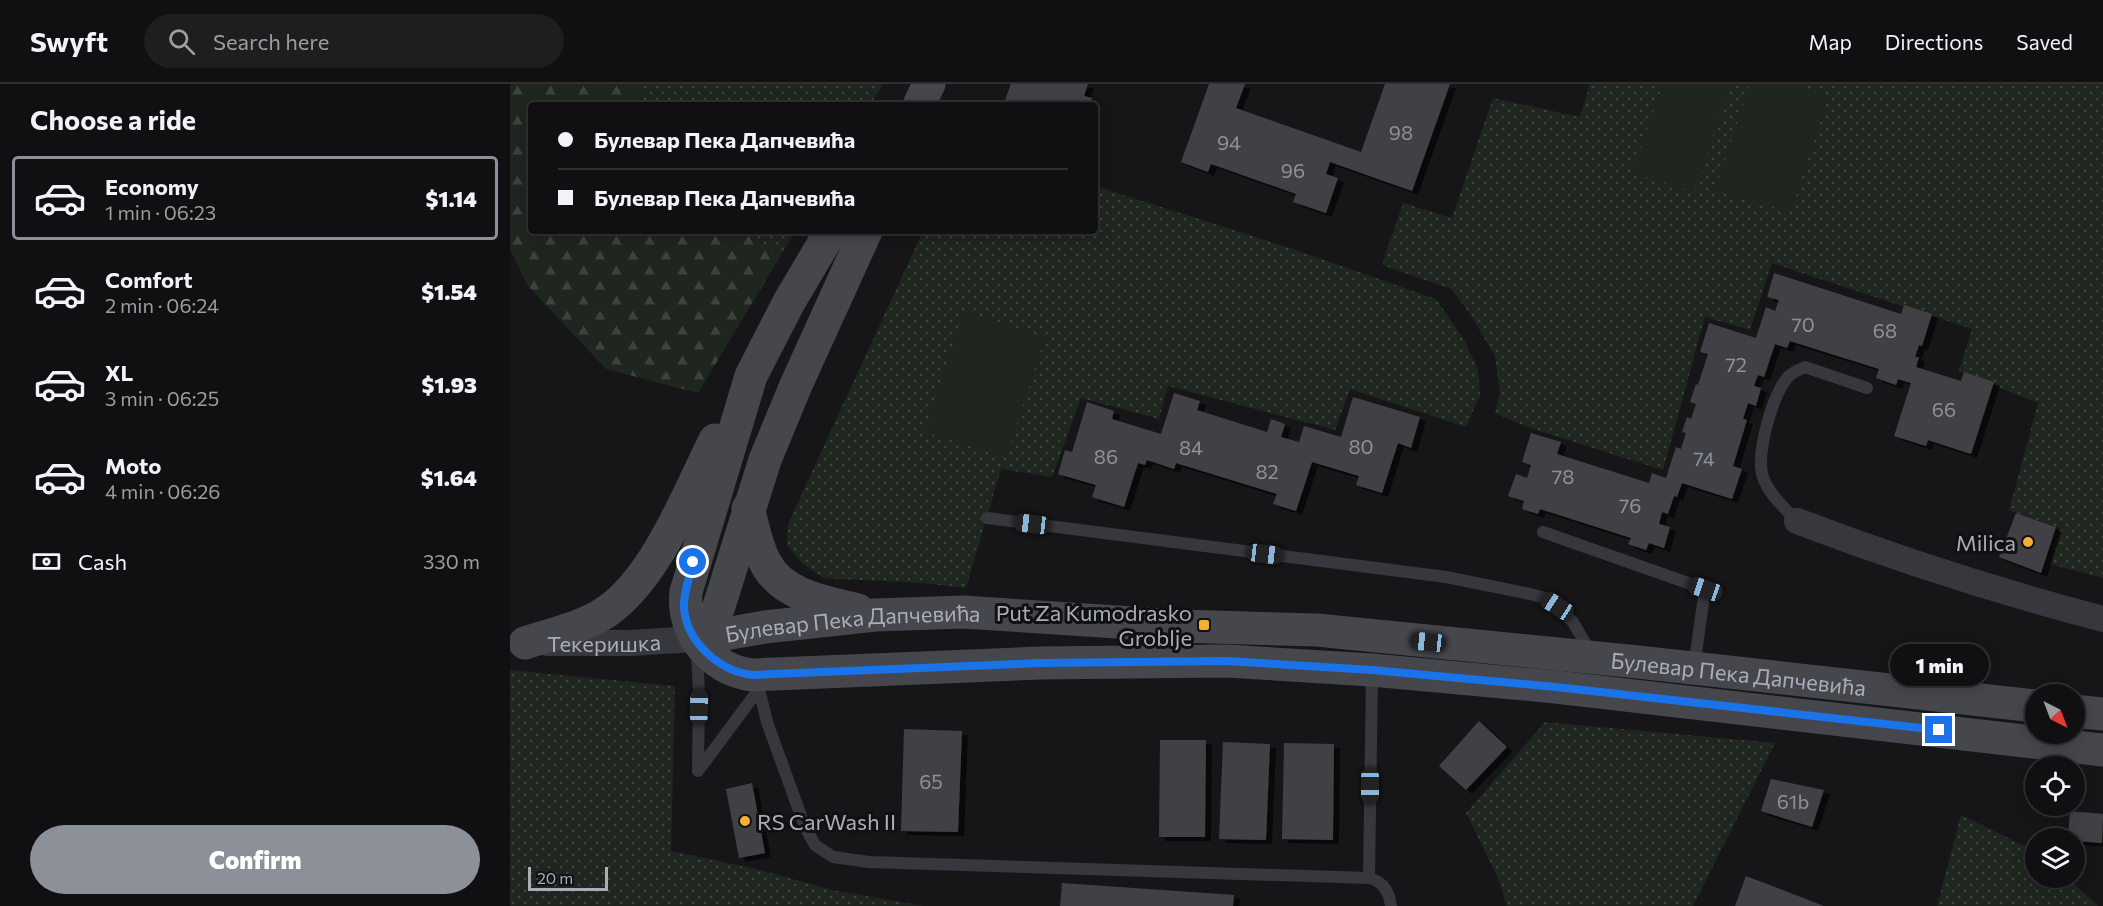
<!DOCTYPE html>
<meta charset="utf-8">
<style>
body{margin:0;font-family:Commissioner,sans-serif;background:#1e1e20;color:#f1f3f6;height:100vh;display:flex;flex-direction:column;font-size:22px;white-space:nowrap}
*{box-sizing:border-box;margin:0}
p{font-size:20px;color:#9c9d9f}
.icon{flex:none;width:33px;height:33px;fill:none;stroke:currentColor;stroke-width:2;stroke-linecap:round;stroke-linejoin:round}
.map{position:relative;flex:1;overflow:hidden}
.side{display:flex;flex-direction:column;background:#101012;width:510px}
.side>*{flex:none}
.hud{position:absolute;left:18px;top:18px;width:570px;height:132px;border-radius:6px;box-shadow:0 3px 15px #0003,0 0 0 2px #303032;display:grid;align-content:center;height:132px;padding:0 30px;background:#101012}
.needle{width:39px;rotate:138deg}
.tools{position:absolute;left:1515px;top:600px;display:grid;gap:12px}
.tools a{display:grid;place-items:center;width:60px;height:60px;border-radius:50%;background:#101012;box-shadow:0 3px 15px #0003,0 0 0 2px #303032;font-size:30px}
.scale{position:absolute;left:18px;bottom:15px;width:80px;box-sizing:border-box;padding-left:6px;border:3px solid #a8adb8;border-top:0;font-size:16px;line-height:21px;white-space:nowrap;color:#a8adb8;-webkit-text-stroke:4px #111113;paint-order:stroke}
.end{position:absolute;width:27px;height:27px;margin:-14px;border:8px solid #1a73e8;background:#fff;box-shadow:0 0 0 3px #fff}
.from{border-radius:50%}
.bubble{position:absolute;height:42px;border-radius:21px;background:#101012;box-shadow:0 3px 15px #0003,0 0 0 2px #303032;font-size:20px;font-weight:800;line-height:42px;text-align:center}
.car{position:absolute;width:18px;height:36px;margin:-18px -9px;border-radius:8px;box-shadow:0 0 4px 2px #0007;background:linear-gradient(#222 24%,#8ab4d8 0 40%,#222 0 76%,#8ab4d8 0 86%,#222 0)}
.hud b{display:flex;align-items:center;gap:21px;height:57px;font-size:22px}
.hud b+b{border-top:2px solid #303032}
.hud i{width:15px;height:15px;background:#f1f3f6}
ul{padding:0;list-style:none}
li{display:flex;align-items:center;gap:18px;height:84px;margin:0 12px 9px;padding:0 18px;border:3px solid transparent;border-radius:6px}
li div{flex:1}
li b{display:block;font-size:22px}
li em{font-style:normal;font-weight:800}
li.current{border-color:#8c9099}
li>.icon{width:54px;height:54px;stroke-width:1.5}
h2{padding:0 30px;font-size:27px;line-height:72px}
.pay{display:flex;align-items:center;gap:15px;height:66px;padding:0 30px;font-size:22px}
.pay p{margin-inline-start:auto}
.cta{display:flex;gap:12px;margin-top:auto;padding:12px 30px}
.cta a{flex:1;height:69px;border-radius:36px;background:#8c9099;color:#fff;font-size:24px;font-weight:800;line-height:69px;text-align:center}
header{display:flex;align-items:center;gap:36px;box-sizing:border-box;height:84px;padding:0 30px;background:#101012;border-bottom:2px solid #303032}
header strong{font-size:28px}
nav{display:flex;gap:33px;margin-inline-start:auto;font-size:21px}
.search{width:420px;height:54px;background:#1e1e20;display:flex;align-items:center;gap:15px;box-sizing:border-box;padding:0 21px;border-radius:33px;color:#9c9d9f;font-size:22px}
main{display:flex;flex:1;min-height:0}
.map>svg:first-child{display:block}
.grass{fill:url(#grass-dots)}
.forest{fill:url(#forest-firs)}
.pitch{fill:#1e261f}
.building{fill:#404145;filter:url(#shadow)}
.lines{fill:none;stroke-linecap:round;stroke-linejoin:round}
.lane{stroke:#37383d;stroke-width:12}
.street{stroke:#37383d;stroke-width:26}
.secondary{stroke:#45474d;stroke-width:33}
.route{stroke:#1a73e8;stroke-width:8}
.poi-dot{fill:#f2b134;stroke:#111113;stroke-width:2}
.labels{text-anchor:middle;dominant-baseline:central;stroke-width:6;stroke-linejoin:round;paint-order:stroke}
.number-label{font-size:20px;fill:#8e929b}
.poi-label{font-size:22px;fill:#a8adb8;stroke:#111113;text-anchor:end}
.street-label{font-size:22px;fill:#a8adb8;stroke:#111113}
</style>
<header>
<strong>Swyft</strong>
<div class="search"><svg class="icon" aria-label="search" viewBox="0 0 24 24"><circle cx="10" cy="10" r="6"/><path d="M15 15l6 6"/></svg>Search here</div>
<nav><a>Map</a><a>Directions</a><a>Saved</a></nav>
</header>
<main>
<section class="side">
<h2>Choose a ride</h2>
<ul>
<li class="current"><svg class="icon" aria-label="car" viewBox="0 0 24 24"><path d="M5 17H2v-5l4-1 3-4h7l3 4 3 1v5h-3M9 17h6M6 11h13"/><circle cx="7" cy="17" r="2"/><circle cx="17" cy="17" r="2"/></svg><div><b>Economy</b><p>1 min · 06:23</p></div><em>$1.14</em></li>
<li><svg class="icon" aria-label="car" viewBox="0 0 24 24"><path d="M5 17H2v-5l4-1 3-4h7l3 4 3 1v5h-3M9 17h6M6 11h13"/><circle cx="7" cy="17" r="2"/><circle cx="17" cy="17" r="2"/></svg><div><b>Comfort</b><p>2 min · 06:24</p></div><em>$1.54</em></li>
<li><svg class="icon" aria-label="car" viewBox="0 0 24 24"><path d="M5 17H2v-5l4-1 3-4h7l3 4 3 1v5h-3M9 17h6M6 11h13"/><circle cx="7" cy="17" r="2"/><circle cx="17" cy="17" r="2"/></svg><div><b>XL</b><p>3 min · 06:25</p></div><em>$1.93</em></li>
<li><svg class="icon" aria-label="car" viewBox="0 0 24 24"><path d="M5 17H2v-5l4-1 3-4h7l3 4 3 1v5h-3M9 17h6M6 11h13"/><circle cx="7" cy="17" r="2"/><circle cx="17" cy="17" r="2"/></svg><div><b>Moto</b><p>4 min · 06:26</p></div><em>$1.64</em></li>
</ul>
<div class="pay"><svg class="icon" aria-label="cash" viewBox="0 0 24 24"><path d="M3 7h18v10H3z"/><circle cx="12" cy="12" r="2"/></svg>Cash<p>330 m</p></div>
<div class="cta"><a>Confirm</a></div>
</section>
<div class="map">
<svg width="1593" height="822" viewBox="0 0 1593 822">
<defs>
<pattern id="grass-dots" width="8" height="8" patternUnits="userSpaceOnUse" patternTransform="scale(1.5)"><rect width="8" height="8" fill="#1e261f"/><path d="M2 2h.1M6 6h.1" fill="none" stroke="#3c433d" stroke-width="1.8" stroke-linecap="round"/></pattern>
<pattern id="forest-firs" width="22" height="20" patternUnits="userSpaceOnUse" patternTransform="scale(1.5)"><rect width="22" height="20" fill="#1e261f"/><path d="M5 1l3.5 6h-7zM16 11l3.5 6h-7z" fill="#3c433d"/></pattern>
<filter id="shadow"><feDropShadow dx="6" dy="4" stdDeviation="0" flood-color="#0009"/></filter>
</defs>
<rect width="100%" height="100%" fill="#161618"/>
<path class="grass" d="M134 0H373L360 21H132Z
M1080 0H1593V494L1540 480 1550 444 1499 426 1528 319 1449 287 1462 245 1262 179 1240 246 1195 233 1153 386 1017 343 985 329 990 309 985 272 960 230 941 205 872 181 893 119 942 134 983 14 1070 33Z
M585 102 780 164 926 215 953 254 968 285 970 311 956 343 840 305 825 346 658 302 649 335 571 314 542 393 491 385 456 504 411 499 313 494 293 480 277 461 278 440 413 147H585Z
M234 147H285L271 171Z
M0 586 165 602 161 767 246 785 327 807 414 822H0Z
M1035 638 1265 659 1183 822H997L988 794 956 729Z
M1451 731 1525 767 1526 794H1558L1588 822H1427Z"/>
<path class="forest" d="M0 0H134L132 21H21V147H234L271 171 188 309 96 285 18 202 0 165Z"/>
<path class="pitch" d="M1153 0H1221L1184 109 1122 88Z
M1240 0H1280L1318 13 1281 128 1205 106Z
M454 227 535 253 496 374 415 348Z"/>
<path class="building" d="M501 0H578L574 12 582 14 580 21H493Z
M699 0H735L726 24 851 68 875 0H940L902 107 820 78 816 90 828 94 816 129 783 118 786 110 701 80 698 88 671 78Z
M1264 189 1391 230 1394 221 1422 230 1412 262 1409 261 1405 273H1409L1406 283 1451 297 1454 288 1484 298 1461 370 1418 356 1416 362 1384 352 1401 299 1388 295 1386 301 1366 294 1369 285 1280 257 1277 264 1265 260 1254 293 1248 291 1244 302 1251 304 1246 322 1238 319 1233 335 1237 336 1223 382 1232 385 1222 415 1172 399 1167 413 1164 412 1158 430 1152 428 1149 440 1160 443 1154 464 1139 459 1136 466 1118 460 1121 454 1030 425 1028 430 1012 425 1014 417 998 412 1006 390 1017 394 1021 381 1012 378 1021 349 1051 358 1047 370 1139 399 1142 389 1156 394 1166 363 1171 365 1176 349 1172 348 1177 333 1181 335 1186 320 1180 318 1186 300 1188 301 1198 270 1190 268 1199 239 1246 254 1256 223 1265 227 1269 216 1257 213Z
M664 309 690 317 687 326 757 348 761 335 775 340 771 353 789 358 794 342 831 353 843 313 910 333 901 364 888 359 872 409 846 401 849 392 802 378 786 427 763 420 767 410 666 379 664 385 637 376 635 381 628 379 614 423 582 413 586 401 548 390 555 366 562 368 577 318 604 327 602 335 651 350Z
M1506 429 1546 443 1531 489 1489 473Z
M969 637 997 663 956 706 929 682Z
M394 645 452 647 448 748 391 747Z
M650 656H696L695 753H649Z
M713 658 760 660 756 756 709 755Z
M774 659 824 660 823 756 772 755Z
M1261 695 1314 706 1302 743 1251 727Z
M242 699 255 769 229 774 216 705Z
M1560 727 1593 730 1592 759 1564 757V754H1558Z
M1236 792 1314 822H1225Z
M552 799 724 811 723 822H550Z"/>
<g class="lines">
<path class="lane" d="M477 434 936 493 1020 510 1035 514 1047 522 1063 538 1075 559 1074 572
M1287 437C1275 424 1259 411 1253 393 1245 372 1263 307 1279 292 1283 288 1289 286 1295 283L1357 304
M1033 448 1195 505 1184 583
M187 569 189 608 188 687
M249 605 257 638 295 743 305 761 323 773 359 778 859 794C874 798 879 808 881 822
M188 687 252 601
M859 794 862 589"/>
<g class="street">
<path d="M1287 437C1387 475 1490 508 1593 535"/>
<path id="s1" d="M37 559H120L186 555"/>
</g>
<g class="secondary">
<path d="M409 21 419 0"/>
<path d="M321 147 279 218 241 292 176 508C171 549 202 586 242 591L530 579 716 577 862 586 1046 603 1593 666"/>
<path d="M238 424C243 442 246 461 255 478 272 512 315 518 348 526"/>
<path id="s2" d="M186 555 255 543 365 531 453 528 669 542 807 546 1128 578 1526 622"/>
<path d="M186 555 201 538 209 522 255 376 286 301 356 147"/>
<path d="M15 559C42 550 72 544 96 528 146 494 178 410 205 356"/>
<path d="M1564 627 1593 630"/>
</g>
</g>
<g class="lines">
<path class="route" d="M183 478C180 493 173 509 174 524 177 559 210 587 242 591L530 579 716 577 862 586 1046 603 1429 646"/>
</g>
<g class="poi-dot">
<circle cx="1518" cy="458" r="6"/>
<rect x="688" y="535" width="12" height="12" rx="3"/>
<circle cx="235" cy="737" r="6"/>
</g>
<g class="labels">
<g class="number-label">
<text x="891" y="48">98</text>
<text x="719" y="58">94</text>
<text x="783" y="86">96</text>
<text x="1293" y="240">70</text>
<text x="1375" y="246">68</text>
<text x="1226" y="280">72</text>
<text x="1434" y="325">66</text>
<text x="851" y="362">80</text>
<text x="681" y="363">84</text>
<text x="596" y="372">86</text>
<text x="1194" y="374">74</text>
<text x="757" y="387">82</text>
<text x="1053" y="392">78</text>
<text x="1120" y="421">76</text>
<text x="421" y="697">65</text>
<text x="1283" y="717">61b</text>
</g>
<g class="poi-label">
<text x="1506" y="458">Milica</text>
<text x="682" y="528">Put Za Kumodrasko<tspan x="682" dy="25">Groblje</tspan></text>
<text x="247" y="737" text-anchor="start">RS CarWash II</text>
</g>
<g class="street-label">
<text stroke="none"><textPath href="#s2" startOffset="158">Булевар Пека Дапчевића</textPath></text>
<text stroke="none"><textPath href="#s1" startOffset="57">Текеришка</textPath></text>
<text stroke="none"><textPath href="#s2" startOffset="1047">Булевар Пека Дапчевића</textPath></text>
</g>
</g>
</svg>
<div class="tools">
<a><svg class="needle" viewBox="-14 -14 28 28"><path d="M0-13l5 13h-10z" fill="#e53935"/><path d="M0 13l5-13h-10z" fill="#9c9d9f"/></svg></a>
<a><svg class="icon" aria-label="locate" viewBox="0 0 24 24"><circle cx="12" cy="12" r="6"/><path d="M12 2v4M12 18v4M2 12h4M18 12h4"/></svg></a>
<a><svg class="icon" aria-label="layers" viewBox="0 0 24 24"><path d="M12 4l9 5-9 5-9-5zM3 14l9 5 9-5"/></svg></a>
</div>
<div class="scale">20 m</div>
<i class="end from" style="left:183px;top:478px"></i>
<i class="end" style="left:1429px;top:646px"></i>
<div class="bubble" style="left:1380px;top:560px;width:99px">1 min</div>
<i class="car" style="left:522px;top:440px;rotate:277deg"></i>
<i class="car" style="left:755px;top:470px;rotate:97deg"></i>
<i class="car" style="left:1195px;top:505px;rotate:289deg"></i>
<i class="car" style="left:1047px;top:522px;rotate:303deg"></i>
<i class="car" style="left:918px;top:558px;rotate:276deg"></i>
<i class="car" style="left:189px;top:623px;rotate:1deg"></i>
<i class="car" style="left:860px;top:702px;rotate:180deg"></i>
<div class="hud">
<b><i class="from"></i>Булевар Пека Дапчевића</b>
<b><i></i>Булевар Пека Дапчевића</b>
</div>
</div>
</main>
